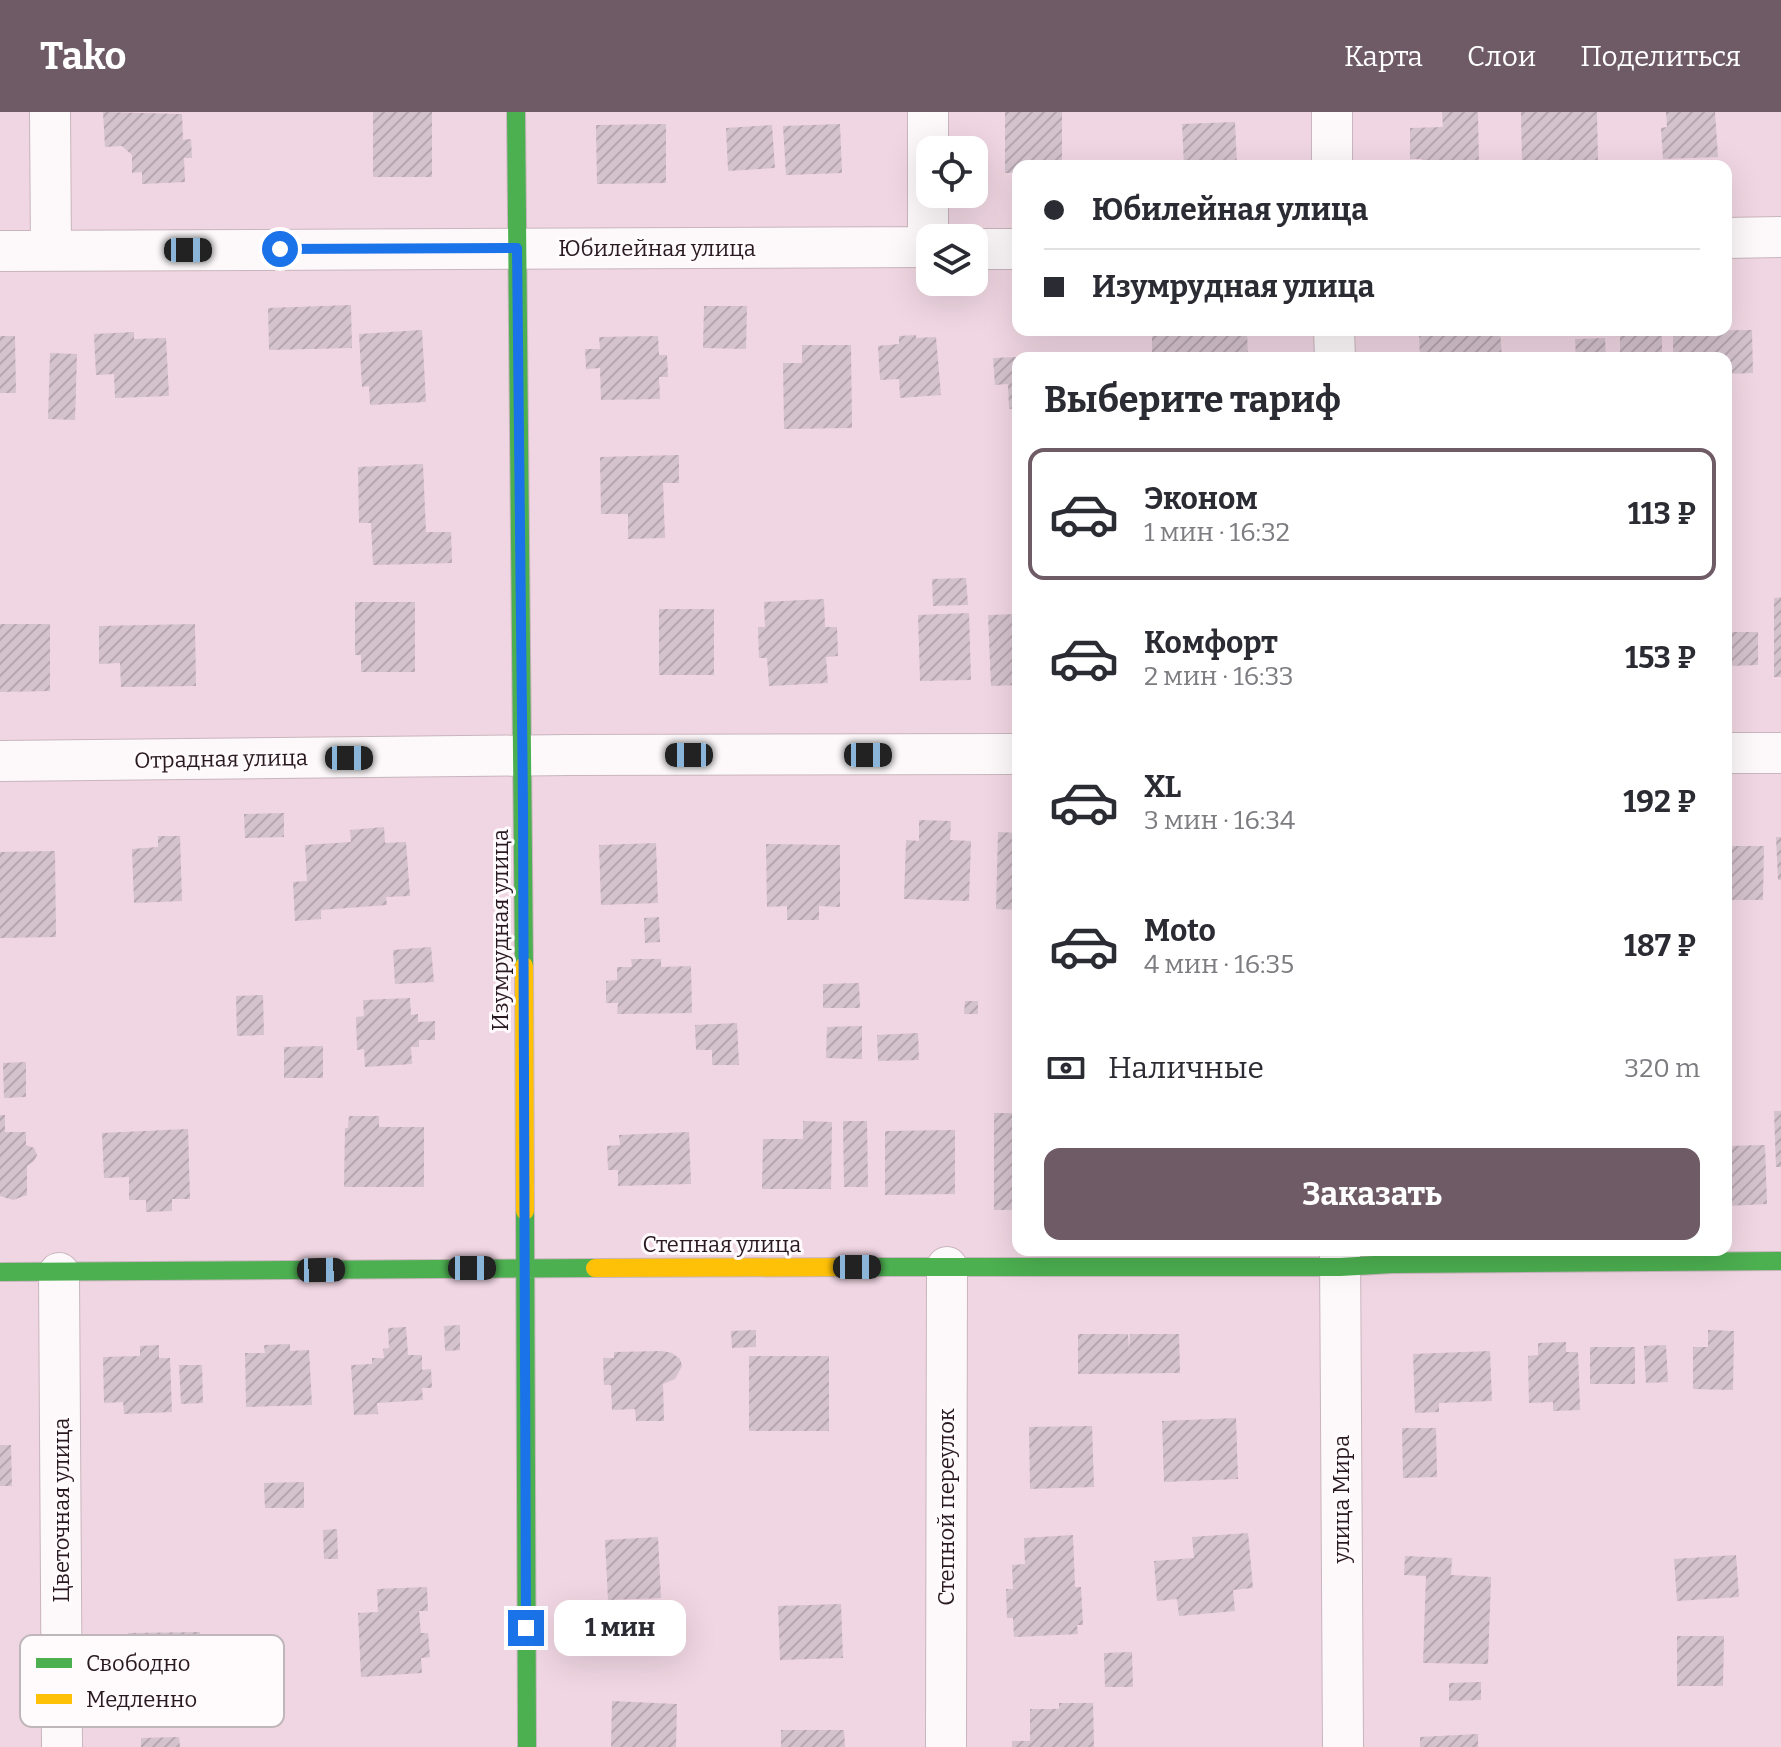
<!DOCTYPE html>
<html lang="ru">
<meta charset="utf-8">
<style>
body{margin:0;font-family:Bitter,serif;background:#f2f2f3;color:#2b2b33;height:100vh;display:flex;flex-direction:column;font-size:30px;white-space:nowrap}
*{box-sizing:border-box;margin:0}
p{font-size:26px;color:#7c7c81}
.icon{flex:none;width:44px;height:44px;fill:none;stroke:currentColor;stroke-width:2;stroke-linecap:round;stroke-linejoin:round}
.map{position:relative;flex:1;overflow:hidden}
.details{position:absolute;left:1012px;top:240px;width:720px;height:904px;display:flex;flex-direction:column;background:#fff;border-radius:16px;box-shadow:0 8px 32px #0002}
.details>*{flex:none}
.hud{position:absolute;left:1012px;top:48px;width:720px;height:176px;border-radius:16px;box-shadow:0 8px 32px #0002;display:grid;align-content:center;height:176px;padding:0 32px;background:#fff}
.buttons{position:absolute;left:916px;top:24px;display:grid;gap:16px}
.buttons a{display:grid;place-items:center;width:72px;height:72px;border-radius:16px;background:#fff;box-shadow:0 8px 32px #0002;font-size:40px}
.end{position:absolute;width:36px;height:36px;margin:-18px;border:10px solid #1a73e8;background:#fff;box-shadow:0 0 0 4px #fff}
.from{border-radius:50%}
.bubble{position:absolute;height:56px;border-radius:16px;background:#fff;box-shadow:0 8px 32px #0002;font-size:26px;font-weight:700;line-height:56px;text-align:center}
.car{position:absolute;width:24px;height:48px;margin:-24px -12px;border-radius:10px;box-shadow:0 0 6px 2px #0007;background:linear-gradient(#222 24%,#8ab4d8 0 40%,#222 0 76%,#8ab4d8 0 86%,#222 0)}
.hud b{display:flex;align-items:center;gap:28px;height:76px;font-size:30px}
.hud b+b{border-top:2px solid #e1e1e2}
.hud i{width:20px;height:20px;background:#2b2b33}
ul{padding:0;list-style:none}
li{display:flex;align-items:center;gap:24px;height:132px;margin:0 16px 12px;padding:0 16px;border:4px solid transparent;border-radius:16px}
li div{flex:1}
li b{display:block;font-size:30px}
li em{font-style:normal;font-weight:700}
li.current{border-color:#6f5b65}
li>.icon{width:72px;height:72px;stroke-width:1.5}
h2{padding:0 32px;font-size:36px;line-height:96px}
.pay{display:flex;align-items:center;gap:20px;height:88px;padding:0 32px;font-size:30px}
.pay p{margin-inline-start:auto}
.button{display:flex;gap:16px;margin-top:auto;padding:16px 32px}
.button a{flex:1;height:92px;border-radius:16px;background:#6f5b65;color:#fff;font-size:32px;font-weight:700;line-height:92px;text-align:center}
header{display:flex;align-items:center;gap:48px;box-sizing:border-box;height:112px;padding:0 40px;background:#6f5b65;color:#fff}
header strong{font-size:38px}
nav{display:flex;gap:44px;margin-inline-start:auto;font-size:28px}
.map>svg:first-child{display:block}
.building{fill:url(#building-hatch)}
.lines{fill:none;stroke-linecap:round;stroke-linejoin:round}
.street-casing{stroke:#c8b5bd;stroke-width:42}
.fast-casing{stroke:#c8b5bd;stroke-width:20}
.slow-casing{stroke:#c8b5bd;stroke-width:20}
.street{stroke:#fdf9fb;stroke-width:40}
.fast{stroke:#4caf50;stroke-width:18}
.slow{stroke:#ffc107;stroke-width:18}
.route{stroke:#1a73e8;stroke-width:10}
.labels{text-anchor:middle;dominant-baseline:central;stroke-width:6;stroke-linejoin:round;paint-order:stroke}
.street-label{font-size:22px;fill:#291921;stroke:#fffafc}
.key{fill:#fffafc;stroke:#bfb6ba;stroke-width:2}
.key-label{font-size:22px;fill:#291921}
</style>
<header>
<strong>Tako</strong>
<nav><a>Карта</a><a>Слои</a><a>Поделиться</a></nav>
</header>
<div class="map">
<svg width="1781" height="1635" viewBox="0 0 1781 1635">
<defs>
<pattern id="building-hatch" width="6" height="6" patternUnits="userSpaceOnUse" patternTransform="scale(2)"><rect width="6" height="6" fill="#d4c2cd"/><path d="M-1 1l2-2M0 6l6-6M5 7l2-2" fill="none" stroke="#b6a6b0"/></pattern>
</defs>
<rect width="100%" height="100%" fill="#f0d6e2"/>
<path class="building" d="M103 0 182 2 183 28 191 27 192 46H184L185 70 142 72V60L132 61V43L122 34 105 35Z
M373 0H432V65H373Z
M1005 0H1062V54H1018V61H1005Z
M1442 0H1478L1479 54H1422V47H1410V16L1443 15Z
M1521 0H1597L1598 52 1522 54Z
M1666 0H1715L1718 45 1663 47 1661 16 1667 15Z
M1235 10 1237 54H1184L1182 12Z
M666 12V71L597 72 596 13Z
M840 12 842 61 786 63 783 14Z
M772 13 775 56 728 59 726 16Z
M351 193 352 236 269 238 268 196Z
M704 194H747L746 237 703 236Z
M422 218 426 290 370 293 369 274 362 275 359 222Z
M1152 218H1247L1248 246H1152Z
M1500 218 1502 246H1420L1419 223Z
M1752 218 1753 261 1726 262V246H1673V219Z
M134 220V227L166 226 169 284 115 286 114 262 96 263 94 222Z
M916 223V226L936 225 941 283 900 286 899 267 880 268 878 234 899 232V224Z
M1662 223V246H1620V224Z
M0 224H15L16 281H0Z
M658 224 659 243H667L668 265H659L660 287 601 288 600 256 586 257 585 237H600L599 225Z
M1605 226 1606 246H1576L1575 227Z
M802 233H851L852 316 784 317 783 251H802Z
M50 241 77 242 75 308 48 307Z
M1018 245V296L1009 297 1008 272 995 273 993 246Z
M679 343V371H663L665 426 628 427V402H601L600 345Z
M423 352 426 420H451L452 451 373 453 371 411H359L358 355Z
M966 466 968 493 933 494 932 467Z
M1781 485V565H1774V486Z
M824 487 825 515H837L838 544 826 545 828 571 769 574 767 546H759L758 515H765L764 490Z
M355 490H415V560H361V543H355Z
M659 497H714V563H659Z
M969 501 971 568 920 569 918 503Z
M1018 502V573L991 574 988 503Z
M0 512H50V579L0 580Z
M195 512 196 574 121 575 120 551 99 552V514Z
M1728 520H1758V553L1729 554Z
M284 701V725L245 726 244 702Z
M919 708 951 709 950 728 971 729 969 789 904 787 906 728 919 729Z
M384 715 385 731 406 730 410 784 386 785 387 793 321 798V807L295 809 293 770 307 769 305 733 351 730 350 718Z
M998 720 1018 721V798L996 797Z
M158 724H180L182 789 134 791 132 737 158 735Z
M1776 725H1781V768H1778Z
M656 731 658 791 601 793 599 733Z
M766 732 840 733V795L819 794V808H787V794L767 795Z
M1726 734H1764L1763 788H1726Z
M55 739 56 825 0 826V740Z
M659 805 660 830 645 831 644 806Z
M431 835 434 870 395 872 393 838Z
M631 847H661V855L691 854 692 901 617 902 618 891H606V869L617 868V855H632Z
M859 871 860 896H823V872Z
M263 883 264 923 237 924 236 884Z
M410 886 411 903 418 902V910L435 909V928H419V935H411L412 952 365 955 364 937 357 938 356 905 364 904 363 888Z
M965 889H978V902H964Z
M737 911 739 953H712V938H696L695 913Z
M862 914V947L826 946 827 915Z
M918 921 919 948 878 949 877 923Z
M323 934V966H284V935Z
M26 950V985L4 986 3 951Z
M1774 999H1781V1055H1776Z
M994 1001H1018V1098H994Z
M0 1003H5V1020H26V1033L34 1036 37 1043 34 1049 27 1054V1083L13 1088 0 1084Z
M349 1004H379V1015H424V1075H344L345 1016H348Z
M803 1009 832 1010 831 1077H762L763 1027H803Z
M843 1009H867L868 1075H844Z
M188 1017 190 1087H172V1099L146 1100V1088H129V1065L104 1066 102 1021Z
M955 1018V1082L885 1083V1019Z
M689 1020 691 1072 618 1074V1058H608L607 1034 620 1033 619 1023Z
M1765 1033 1767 1092 1726 1094V1034Z
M460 1213V1238L445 1239 444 1214Z
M406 1215 408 1243H422V1258L431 1257 432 1276H422L423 1288 377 1291 378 1302 354 1303 351 1253 372 1252V1246H384L383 1237 389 1236 388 1216Z
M756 1218V1235L732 1236 731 1219Z
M1708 1218 1734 1219 1733 1278 1693 1277V1235H1708Z
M1078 1222H1128L1129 1239 1130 1222H1179L1180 1261 1078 1262Z
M1566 1230V1240H1578L1580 1298 1553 1299V1290L1529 1291 1528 1244 1538 1243V1231Z
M290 1232V1239L309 1238 312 1293 246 1295 245 1241H265L264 1233Z
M159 1233V1246H170L172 1300 124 1302 123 1290 104 1291 103 1245 140 1244V1234Z
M1666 1233 1668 1270 1646 1271 1644 1234Z
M1590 1235H1635V1272H1590Z
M662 1239 672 1241 680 1247 682 1254 675 1267 663 1272 664 1309H636L635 1297 612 1298 611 1273H604L603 1246H614V1240Z
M1490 1239 1492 1289 1439 1291V1300L1415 1301 1413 1242Z
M749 1244H829V1319H749Z
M179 1253H202L203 1291 181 1292Z
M1236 1306 1238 1367 1164 1370 1162 1309Z
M1092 1314 1094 1375 1030 1377 1029 1315Z
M1402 1316H1436L1437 1365 1403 1366Z
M0 1333H11L12 1374H0Z
M304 1370V1396H265L264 1371Z
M337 1417 338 1447H324L323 1418Z
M1248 1421 1253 1476 1233 1478 1235 1499 1179 1504 1177 1487 1157 1489 1154 1449 1194 1446 1192 1425Z
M1073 1423 1075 1475H1081L1083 1513H1077L1078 1522 1014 1525 1013 1506H1007L1006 1477H1013L1012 1453 1025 1452 1024 1426Z
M658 1425 661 1486 608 1488 605 1428Z
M1736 1443 1739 1485 1677 1489 1674 1447Z
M1405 1444 1452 1446 1451 1463 1491 1465 1488 1552 1423 1551 1426 1464 1404 1463Z
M427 1475 428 1499H419L421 1521H428L430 1545 421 1546 422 1561 361 1565 358 1501 378 1500 377 1477Z
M841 1492 843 1546 780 1548 778 1494Z
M200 1520V1578L142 1579 141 1555H129L128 1521Z
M1677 1524H1724L1723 1574H1677Z
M1132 1540 1133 1575H1105L1104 1541Z
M1481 1570V1588L1449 1589V1571Z
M612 1589 677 1592 676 1635H611Z
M1059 1591H1093L1094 1635H1012V1629H1030V1597H1059Z
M781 1618H844L845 1635H781Z
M1478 1622V1635H1420V1625Z
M179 1625 180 1635H141V1626Z"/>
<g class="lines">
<defs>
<path id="street" d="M50 0 51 139
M1332 0V54
M1726 126 1781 125
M928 135V0
M974 137H1018
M0 139 930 135
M1334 218 1335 246
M1726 641H1781
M0 649 569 643 1018 642
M1340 1138 1343 1635
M59 1161 62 1635
M946 1635 947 1155"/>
<path id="fast" d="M516 0 524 854
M525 1099 527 1635
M863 1155H1340L1392 1152 1781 1149
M0 1160 595 1156"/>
<path id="slow" d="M524 854 525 1099
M595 1156 863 1155"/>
</defs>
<use href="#street" class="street-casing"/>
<use href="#fast" class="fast-casing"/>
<use href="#slow" class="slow-casing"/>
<use href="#street" class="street"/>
<use href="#fast" class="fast"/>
<use href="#slow" class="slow"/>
</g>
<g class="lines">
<path class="route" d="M280 137 517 136 523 696 526 1516"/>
</g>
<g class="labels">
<g class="street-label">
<text x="657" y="136">Юбилейная улица</text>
<text transform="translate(221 647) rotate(-1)">Отрадная улица</text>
<text transform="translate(500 818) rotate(-90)">Изумрудная улица</text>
<text x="722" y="1132">Степная улица</text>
<text transform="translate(1341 1387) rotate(-90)">улица Мира</text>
<text transform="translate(946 1395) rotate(-90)">Степной переулок</text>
<text transform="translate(61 1398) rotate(-90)">Цветочная улица</text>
</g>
</g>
<rect x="20" y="1523" width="264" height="92" rx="12" class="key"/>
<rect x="36" y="1546" width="36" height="10" fill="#4caf50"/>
<rect x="36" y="1582" width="36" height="10" fill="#ffc107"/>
<g class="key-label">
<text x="86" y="1559">Свободно</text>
<text x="86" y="1595">Медленно</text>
</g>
</svg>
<div class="buttons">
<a><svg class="icon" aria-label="locate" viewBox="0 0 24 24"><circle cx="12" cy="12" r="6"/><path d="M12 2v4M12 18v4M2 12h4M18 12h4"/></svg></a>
<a><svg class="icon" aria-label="layers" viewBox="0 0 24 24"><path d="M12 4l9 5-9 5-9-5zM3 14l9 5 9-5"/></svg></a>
</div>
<i class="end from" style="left:280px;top:137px"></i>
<i class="end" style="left:526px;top:1516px"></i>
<div class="bubble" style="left:554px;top:1488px;width:132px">1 мин</div>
<i class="car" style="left:188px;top:138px;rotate:90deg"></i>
<i class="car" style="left:689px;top:643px;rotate:270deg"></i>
<i class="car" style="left:868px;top:643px;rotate:90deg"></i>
<i class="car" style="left:349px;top:646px;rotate:90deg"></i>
<i class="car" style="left:857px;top:1155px;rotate:90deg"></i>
<i class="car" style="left:472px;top:1156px;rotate:90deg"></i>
<i class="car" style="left:321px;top:1158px;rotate:89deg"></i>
<div class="hud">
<b><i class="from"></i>Юбилейная улица</b>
<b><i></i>Изумрудная улица</b>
</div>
<section class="details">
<h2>Выберите тариф</h2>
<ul>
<li class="current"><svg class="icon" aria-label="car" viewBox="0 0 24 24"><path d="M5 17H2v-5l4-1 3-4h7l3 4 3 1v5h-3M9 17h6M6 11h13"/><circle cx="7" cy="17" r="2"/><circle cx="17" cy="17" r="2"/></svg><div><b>Эконом</b><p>1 мин · 16:32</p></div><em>113 ₽</em></li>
<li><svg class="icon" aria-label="car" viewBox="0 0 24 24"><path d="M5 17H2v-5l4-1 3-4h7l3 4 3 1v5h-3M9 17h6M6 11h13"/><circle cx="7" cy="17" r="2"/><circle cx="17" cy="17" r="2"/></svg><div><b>Комфорт</b><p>2 мин · 16:33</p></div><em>153 ₽</em></li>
<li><svg class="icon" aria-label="car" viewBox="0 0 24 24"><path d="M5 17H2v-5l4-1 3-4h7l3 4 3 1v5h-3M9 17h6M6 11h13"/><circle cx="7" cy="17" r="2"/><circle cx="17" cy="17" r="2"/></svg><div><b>XL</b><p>3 мин · 16:34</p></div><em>192 ₽</em></li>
<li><svg class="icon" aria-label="car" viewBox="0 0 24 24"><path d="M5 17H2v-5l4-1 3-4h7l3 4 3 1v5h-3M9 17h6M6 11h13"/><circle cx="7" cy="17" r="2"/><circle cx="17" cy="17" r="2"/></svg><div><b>Moto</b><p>4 мин · 16:35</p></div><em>187 ₽</em></li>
</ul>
<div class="pay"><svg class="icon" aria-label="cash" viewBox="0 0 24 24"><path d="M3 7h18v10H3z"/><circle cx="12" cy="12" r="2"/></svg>Наличные<p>320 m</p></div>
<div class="button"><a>Заказать</a></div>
</section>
</div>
